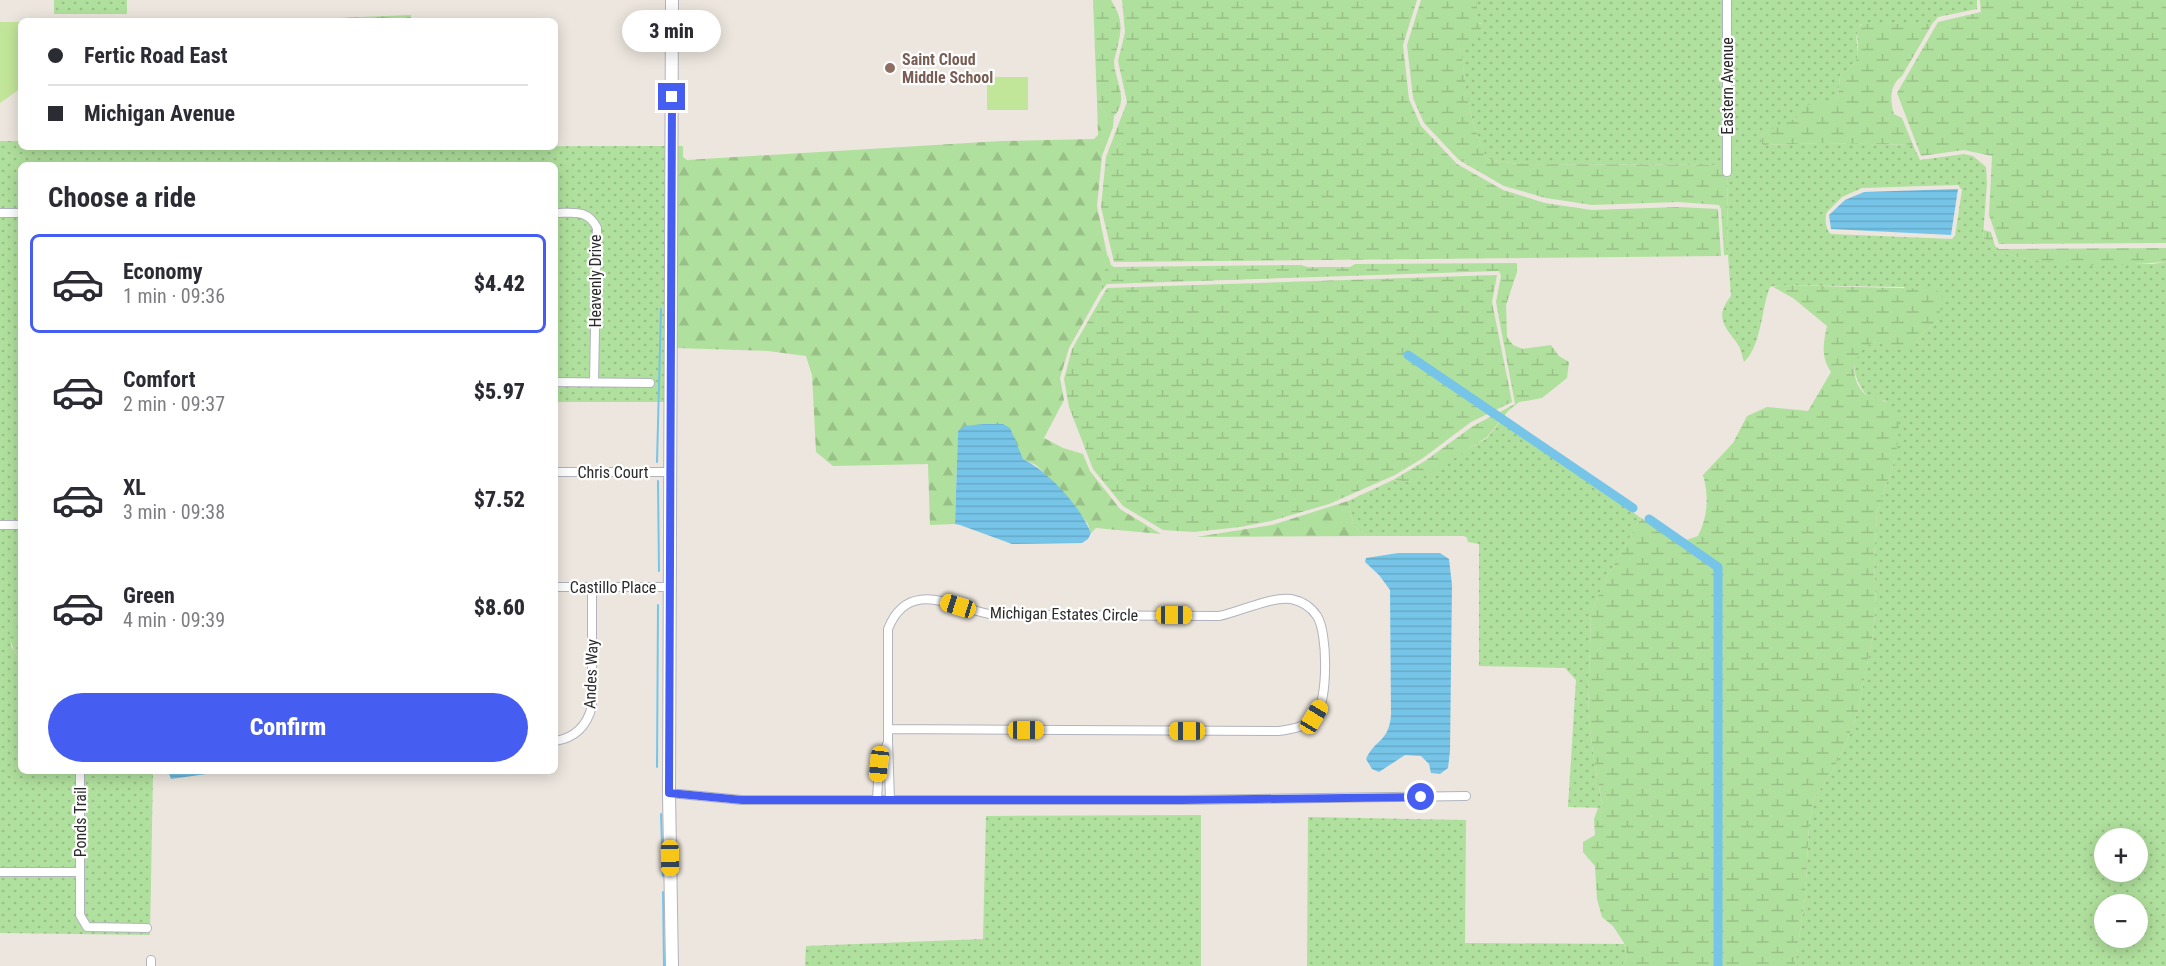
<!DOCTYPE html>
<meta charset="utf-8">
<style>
body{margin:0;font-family:"Roboto Condensed",sans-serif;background:#f7f7f7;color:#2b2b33;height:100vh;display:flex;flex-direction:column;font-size:22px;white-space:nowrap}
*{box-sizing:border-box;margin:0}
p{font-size:20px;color:#7c7c81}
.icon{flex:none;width:33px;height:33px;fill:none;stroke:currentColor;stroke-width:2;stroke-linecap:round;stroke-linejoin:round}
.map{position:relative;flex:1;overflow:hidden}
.side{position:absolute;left:18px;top:162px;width:540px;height:612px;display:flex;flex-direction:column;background:#fff;border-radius:9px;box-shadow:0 3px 15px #0003}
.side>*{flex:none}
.guide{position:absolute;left:18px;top:18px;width:540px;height:132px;border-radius:9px;box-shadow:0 3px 15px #0003;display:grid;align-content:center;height:132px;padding:0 30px;background:#fff}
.buttons{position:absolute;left:2094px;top:828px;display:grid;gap:12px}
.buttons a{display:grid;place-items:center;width:54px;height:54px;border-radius:50%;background:#fff;box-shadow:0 3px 15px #0003;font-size:30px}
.end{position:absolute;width:27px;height:27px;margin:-14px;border:8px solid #465df1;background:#fff;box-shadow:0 0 0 3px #fff}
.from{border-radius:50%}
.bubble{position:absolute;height:42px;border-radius:21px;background:#fff;box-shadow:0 3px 15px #0003;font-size:20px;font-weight:800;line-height:42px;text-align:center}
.car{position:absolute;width:18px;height:36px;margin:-18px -9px;border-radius:8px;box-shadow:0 0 4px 2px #0007;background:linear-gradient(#f5c518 24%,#345 0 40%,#f5c518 0 76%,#345 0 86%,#f5c518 0)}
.guide b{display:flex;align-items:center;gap:21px;height:57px;font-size:22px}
.guide b+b{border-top:2px solid #e1e1e2}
.guide i{width:15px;height:15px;background:#2b2b33}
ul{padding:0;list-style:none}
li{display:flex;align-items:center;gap:18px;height:99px;margin:0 12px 9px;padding:0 18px;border:3px solid transparent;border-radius:9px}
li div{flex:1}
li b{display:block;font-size:22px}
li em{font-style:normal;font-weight:800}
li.selected{border-color:#465df1}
li>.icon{width:54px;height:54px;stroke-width:1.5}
h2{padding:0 30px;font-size:27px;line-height:72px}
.action{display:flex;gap:12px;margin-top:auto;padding:12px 30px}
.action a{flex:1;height:69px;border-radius:36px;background:#465df1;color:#fff;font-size:24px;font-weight:800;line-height:69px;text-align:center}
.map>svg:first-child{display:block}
.grass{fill:url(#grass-dots);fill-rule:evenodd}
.forest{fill:url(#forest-firs)}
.wetland{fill:url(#wetland-marsh)}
.pitch{fill:#c2e699}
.water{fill:url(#water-rules)}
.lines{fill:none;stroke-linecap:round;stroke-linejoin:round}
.stream{stroke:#76c5e9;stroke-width:2}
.canal{stroke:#76c5e9;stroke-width:9}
.street-casing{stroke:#b1b3be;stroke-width:10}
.secondary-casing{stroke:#b1b3be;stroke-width:14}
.street{stroke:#fff;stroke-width:8}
.secondary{stroke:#fff;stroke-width:12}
.route{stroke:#465df1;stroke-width:8}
.education-dot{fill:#8d6e63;stroke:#fff;stroke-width:2}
.labels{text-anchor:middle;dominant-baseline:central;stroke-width:4.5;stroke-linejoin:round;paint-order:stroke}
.education-label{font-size:16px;font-weight:bold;fill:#785e54;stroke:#fff;text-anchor:start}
.street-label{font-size:16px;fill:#2b2b2b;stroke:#fff}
</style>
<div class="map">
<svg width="2166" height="966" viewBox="0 0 2166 966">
<defs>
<pattern id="grass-dots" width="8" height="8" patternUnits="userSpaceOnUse" patternTransform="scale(1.5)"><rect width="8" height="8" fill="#b0e09d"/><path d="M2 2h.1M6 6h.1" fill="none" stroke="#98c087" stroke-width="1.8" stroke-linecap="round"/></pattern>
<pattern id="forest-firs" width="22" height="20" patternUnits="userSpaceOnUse" patternTransform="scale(1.5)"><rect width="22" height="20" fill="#b0e09d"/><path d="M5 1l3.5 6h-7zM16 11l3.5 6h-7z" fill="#98c087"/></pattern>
<pattern id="wetland-marsh" width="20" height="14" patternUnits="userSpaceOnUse" patternTransform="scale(1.5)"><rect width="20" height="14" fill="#b0e09d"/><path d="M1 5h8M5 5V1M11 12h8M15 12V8" fill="none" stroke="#98c087"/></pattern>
<pattern id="water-rules" width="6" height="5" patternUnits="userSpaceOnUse" patternTransform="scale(1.5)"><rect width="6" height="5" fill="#76c5e9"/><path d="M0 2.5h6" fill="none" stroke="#66a9c8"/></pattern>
</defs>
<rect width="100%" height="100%" fill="#ece6de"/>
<path class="grass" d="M54 0H127V14H54Z
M1477 0H1977V9L1938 17 1932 24H1861C1847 46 1873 57 1840 75L1838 96 1833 104C1815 105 1813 110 1798 118 1787 124 1775 127 1763 134L1761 142 1763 145 1825 143 1913 145 1920 160 1964 154 1973 156 1986 167 1987 183 1983 237 1997 252 2031 260 2153 264 2166 262V966H1795L1805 898 1809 825 1814 798 1832 772 1844 748 1858 712 1873 634 1876 606 1874 561 1877 512 1895 459 1886 401 1868 397C1851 376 1847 355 1874 342L1909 351 1922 334 1938 320 1904 287 1781 285 1770 287C1761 309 1762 345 1744 362 1742 356 1741 348 1737 343 1723 325 1715 316 1731 296L1728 255 1727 165 1517 164 1487 159C1478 139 1471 118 1467 97 1464 79 1464 63 1459 46L1482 23H1477ZM1958 185 1962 190 1955 236 1952 239 1831 234C1826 230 1824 218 1827 212L1842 197 1862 188ZM2104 838H2138V872H2104ZM2104 904H2138V938H2104Z
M0 141H21V147L667 146V402H555V165H21V614L10 621 11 646 21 662V771H153L150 935 0 933Z
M1502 419 1641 518 1607 577 1591 612 1588 713 1594 761 1603 808 1568 807 1576 680 1565 668 1479 666V544L1468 542 1467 538 1464 536H1367L1354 526 1348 501 1393 480 1413 482 1487 438Z
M1201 815V966H805L806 946 983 939 986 816Z
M1308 817 1466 820 1465 943 1624 944 1627 955 1622 966H1307Z"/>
<path class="forest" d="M1097 101 1108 116H1114L1113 127 1102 156 1097 206 1108 259 1101 291 1069 348 1060 378 1064 400 1044 438 1063 448 1083 454 1090 471 1120 509 1161 534 1096 528 1091 533 1088 524 1064 493 1036 465 1023 459 1003 424H983L958 431 955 524 930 525 928 464 833 466 816 452 812 375 806 356 768 351 676 348 678 146H683V157L687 160 1001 141 1094 139 1098 135Z
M1348 501 1354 526 1367 536 1196 537 1272 525Z"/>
<path class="wetland" d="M1093 0H1111C1123 19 1122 28 1117 49 1116 54 1114 58 1114 63 1116 83 1129 100 1114 116H1108L1097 101Z
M1122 0H1417L1403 45 1409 99 1421 126 1457 164 1503 190 1545 203 1592 210 1678 207 1718 209 1721 256 1114 262 1101 207 1106 157 1127 102 1118 61 1125 32Z
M1421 0H1477V23L1483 24 1474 42 1467 48 1459 46C1464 62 1464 78 1467 94 1470 117 1478 138 1487 159L1517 164 1727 165 1728 255H1724L1721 209 1719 205 1678 202 1592 205 1546 198 1504 186 1459 160 1424 123 1413 98 1407 45Z
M1980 0H2166V243L1999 244 1989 215 1992 156 1964 150 1921 156 1897 93 1938 22 1981 12Z
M411 15V21H261Z
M1862 24H1932L1902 76C1889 85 1890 101 1894 114L1902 118 1913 145 1825 143 1763 145 1761 142 1763 134 1779 125 1796 119 1799 105 1833 103 1838 96 1840 75C1862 63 1858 55 1857 31H1855Z
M1984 230 1991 232 1995 246 1999 249 2166 248V262L2099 266 2031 260 1997 252 1983 237Z
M1108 255 1111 265 1114 267 1301 265 1308 267H1350L1355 264 1517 263V272L1506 305 1507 337 1513 345 1523 349 1551 345 1559 356 1569 362 1567 378 1542 398 1519 402 1508 411 1487 437 1446 464 1413 482 1393 480 1425 461 1473 426 1515 404 1496 302 1501 276 1499 271 1107 284 1101 291Z
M1497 275 1492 302 1512 402 1471 422 1423 458 1395 475 1329 504 1271 521 1240 527 1194 532 1163 530 1123 506 1093 469 1069 407 1064 379 1072 349 1107 288Z
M1781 285 1936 289 1943 298 1938 320 1922 334 1909 352 1874 342C1852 352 1847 377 1866 395 1871 399 1878 398 1884 401 1890 403 1895 412 1899 418L1898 441 1895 459 1877 512 1874 561 1876 606 1873 634 1858 712 1844 748 1832 772 1814 798 1809 825 1805 898 1795 966H1622L1627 955 1624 943 1613 926 1602 917 1597 899 1595 866 1583 852V842L1595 835 1594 819 1598 808 1603 807 1594 761 1588 713 1591 612 1607 577 1641 518 1678 543 1698 536C1708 516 1709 496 1703 475L1733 443 1747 416 1767 407 1808 411 1831 372C1821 357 1823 344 1827 326L1793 298 1773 287Z
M21 614V662C12 648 8 639 10 621Z"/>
<path class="pitch" d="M0 22H21V88L0 103Z
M987 77H1028V110H987Z"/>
<path class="water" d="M1958 189 1951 235 1831 229 1829 215 1845 200 1864 192Z
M983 424H1003L1010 428 1023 459C1049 472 1080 506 1091 533L1088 539 1082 543 1012 544 960 525 955 524 958 431 965 426Z
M1398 553H1440L1449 559 1452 585 1450 751 1448 768 1440 774 1431 773 1429 764 1421 756 1405 755 1379 772 1372 769 1366 759C1375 739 1389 742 1391 715L1390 590 1379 575 1365 562 1366 558Z
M168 771H228L171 779Z"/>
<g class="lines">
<path class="stream" d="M657 462 661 309
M658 481 659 571
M657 767 658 605
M661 814 663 876
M663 892 664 966"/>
<path class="canal" d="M1408 355 1633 508
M1649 519 1718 567V966"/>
<defs>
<path id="street" d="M1727 172V0
M0 213H21
M555 213C574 213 588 209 597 228L594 382
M555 382 650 383
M555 472H672
M0 525H21
M555 587H670
M888 729 1279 731C1293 729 1307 727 1316 715 1328 699 1328 633 1317 616 1311 607 1301 601 1291 599 1272 596 1239 612 1219 616L994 615C955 609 909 576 888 629V741L890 800
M555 741C575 738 587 726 592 706V587
M80 771V915L87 927 147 928
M669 793 742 800H1182L1466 796
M877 800 879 764 888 742
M0 872H80
M151 960V966"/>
<path id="secondary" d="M672 0 669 793 672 966"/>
</defs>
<use href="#street" class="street-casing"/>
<use href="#secondary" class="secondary-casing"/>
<use href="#street" class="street"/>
<use href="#secondary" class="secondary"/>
</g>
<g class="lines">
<path class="route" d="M672 97 669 793 742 800H1182L1421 797"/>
</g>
<circle class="education-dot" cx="890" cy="68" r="6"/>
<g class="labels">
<g class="education-label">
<text x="902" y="59">Saint Cloud<tspan x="902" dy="18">Middle School</tspan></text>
</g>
<g class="street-label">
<text transform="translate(1727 86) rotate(-90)">Eastern Avenue</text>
<text transform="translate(595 281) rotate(-90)">Heavenly Drive</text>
<text x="613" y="472">Chris Court</text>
<text x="613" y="587">Castillo Place</text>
<text transform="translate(1064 614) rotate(1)">Michigan Estates Circle</text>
<text transform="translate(591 674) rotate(-88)">Andes Way</text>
<text transform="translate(80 822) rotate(-90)">Ponds Trail</text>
</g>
</g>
</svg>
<div class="buttons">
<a>+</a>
<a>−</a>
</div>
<i class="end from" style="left:1421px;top:797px"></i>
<i class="end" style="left:672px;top:97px"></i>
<div class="bubble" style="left:622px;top:10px;width:99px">3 min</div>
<i class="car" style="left:958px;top:606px;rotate:287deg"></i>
<i class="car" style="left:1174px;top:615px;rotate:90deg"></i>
<i class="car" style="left:1314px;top:717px;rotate:31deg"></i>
<i class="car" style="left:1026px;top:730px;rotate:90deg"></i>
<i class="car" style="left:1187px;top:731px;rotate:270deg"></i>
<i class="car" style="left:879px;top:764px;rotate:186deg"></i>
<i class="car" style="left:670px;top:858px;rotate:179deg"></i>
<div class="guide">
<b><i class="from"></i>Fertic Road East</b>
<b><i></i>Michigan Avenue</b>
</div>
<section class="side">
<h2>Choose a ride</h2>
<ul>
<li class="selected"><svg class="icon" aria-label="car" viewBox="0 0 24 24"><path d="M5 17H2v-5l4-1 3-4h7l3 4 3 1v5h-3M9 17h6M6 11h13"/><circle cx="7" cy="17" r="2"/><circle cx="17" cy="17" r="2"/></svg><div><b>Economy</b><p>1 min · 09:36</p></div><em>$4.42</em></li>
<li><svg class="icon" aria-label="car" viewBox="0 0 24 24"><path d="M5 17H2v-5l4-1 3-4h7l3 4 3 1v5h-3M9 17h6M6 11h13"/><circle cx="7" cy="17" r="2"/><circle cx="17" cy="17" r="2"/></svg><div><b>Comfort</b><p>2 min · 09:37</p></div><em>$5.97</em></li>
<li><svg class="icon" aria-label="car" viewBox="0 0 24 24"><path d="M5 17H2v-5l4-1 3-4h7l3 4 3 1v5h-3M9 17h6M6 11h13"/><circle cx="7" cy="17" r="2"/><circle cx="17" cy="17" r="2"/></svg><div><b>XL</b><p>3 min · 09:38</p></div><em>$7.52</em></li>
<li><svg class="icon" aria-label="car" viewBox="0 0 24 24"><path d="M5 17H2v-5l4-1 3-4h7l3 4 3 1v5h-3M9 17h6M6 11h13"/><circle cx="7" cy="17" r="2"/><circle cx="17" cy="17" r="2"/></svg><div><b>Green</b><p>4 min · 09:39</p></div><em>$8.60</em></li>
</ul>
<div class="action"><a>Confirm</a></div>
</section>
</div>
